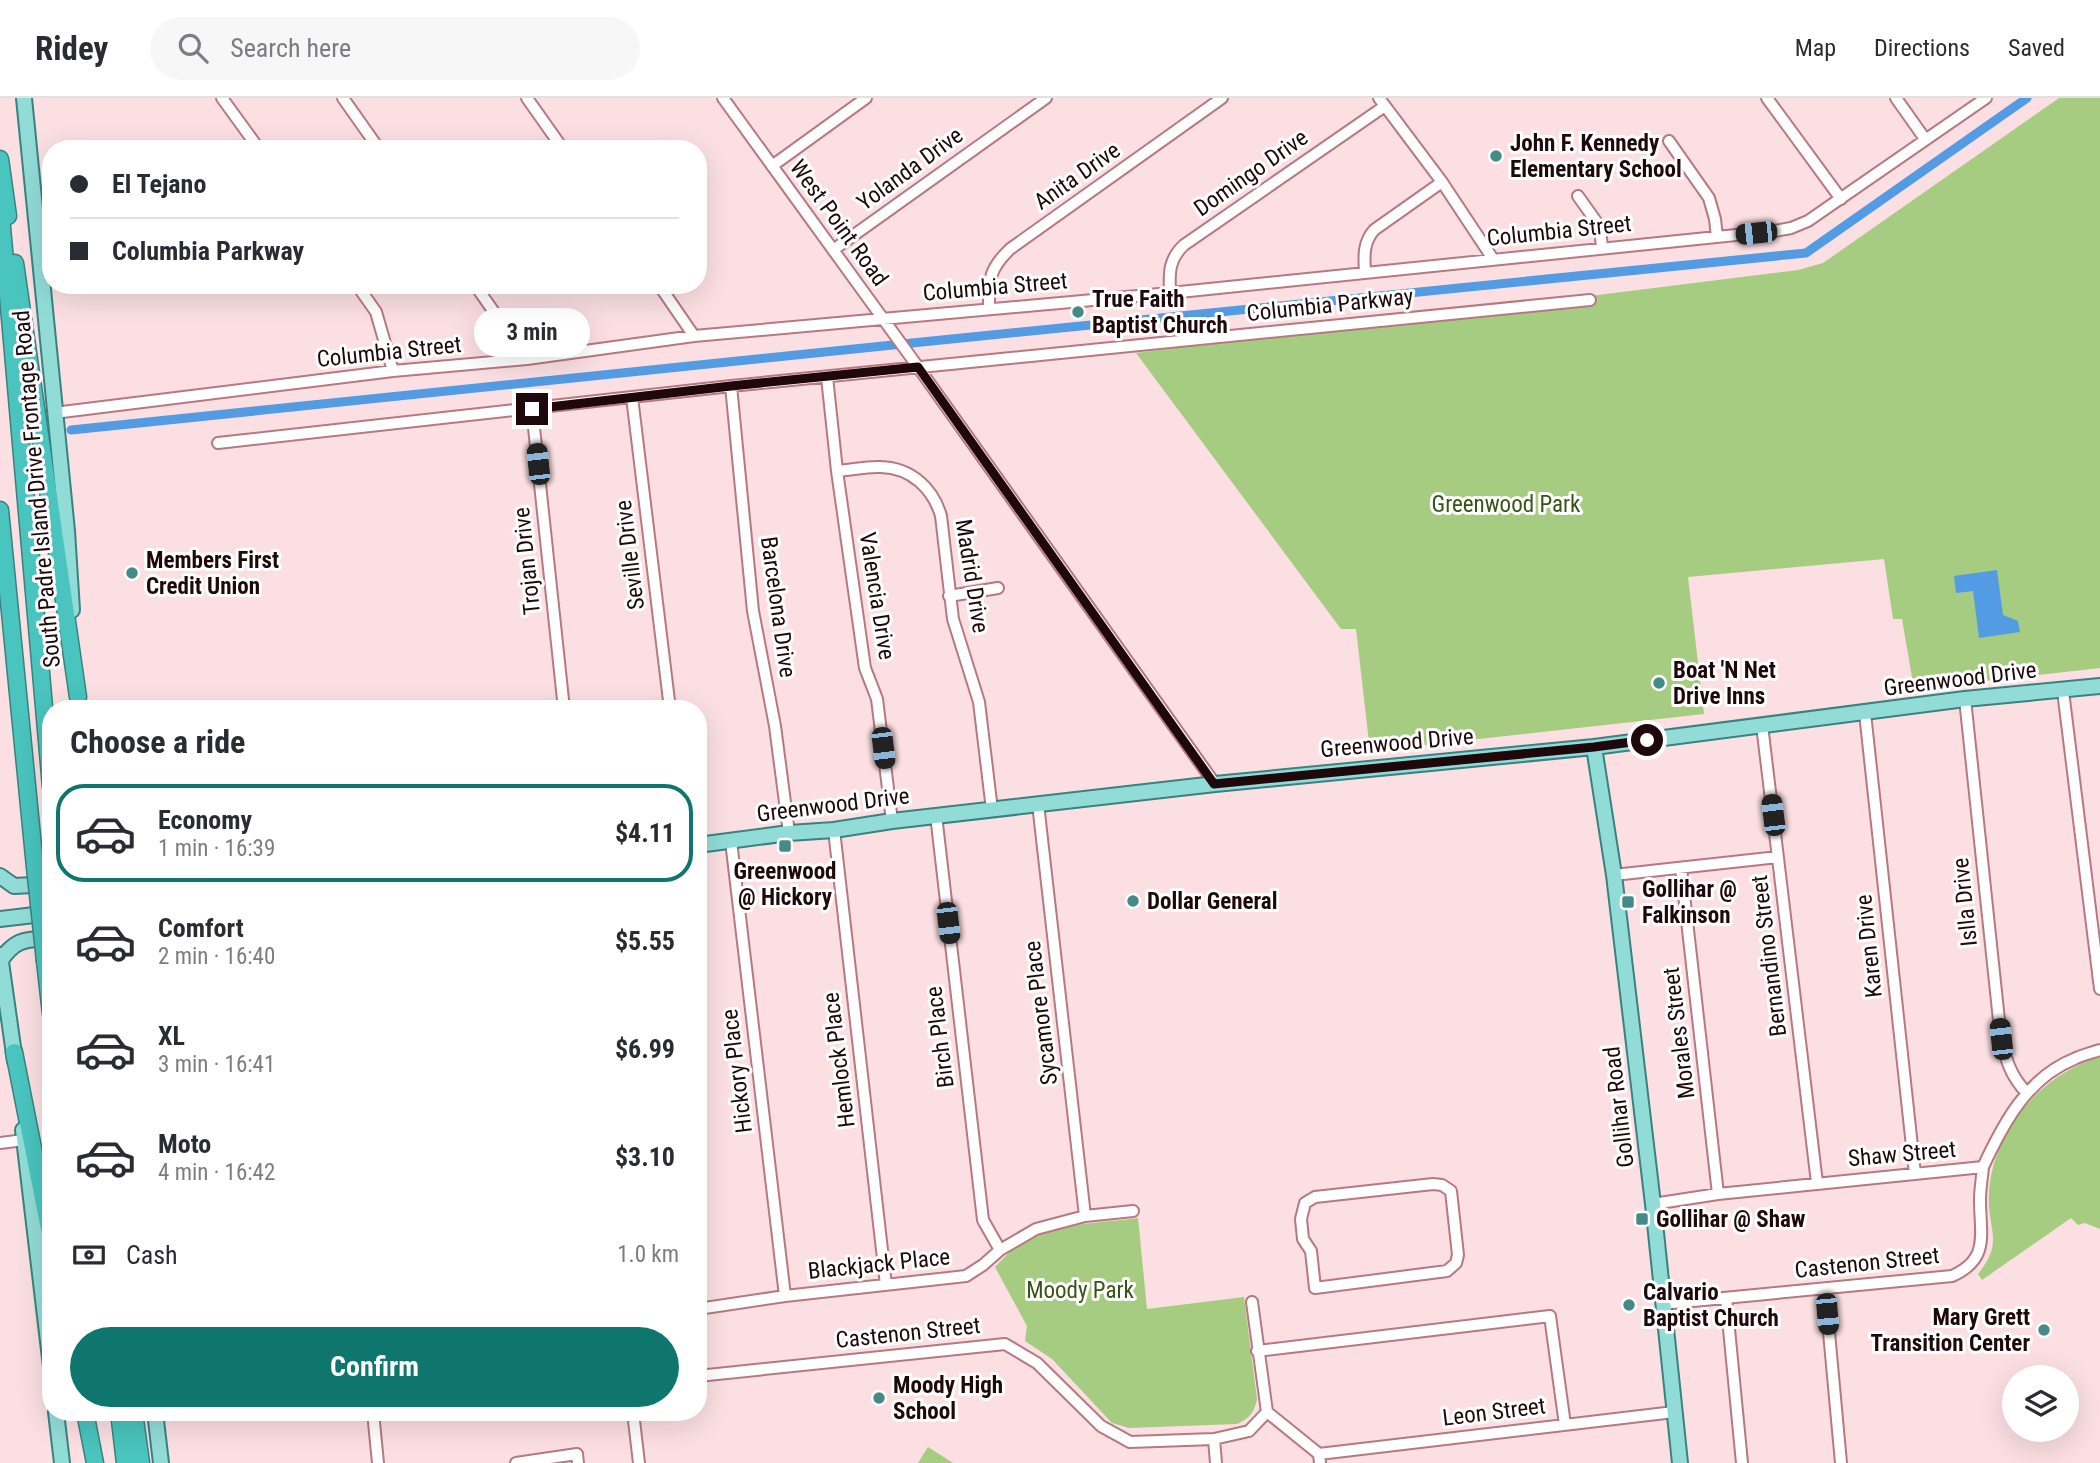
<!DOCTYPE html>
<meta charset="utf-8">
<style>
body{margin:0;font-family:"Roboto Condensed",sans-serif;background:#f7f7f7;color:#2b2b33;height:100vh;display:flex;flex-direction:column;font-size:26px;white-space:nowrap}
*{box-sizing:border-box;margin:0}
p{font-size:23px;color:#7c7c81}
.icon{flex:none;width:38px;height:38px;fill:none;stroke:currentColor;stroke-width:2;stroke-linecap:round;stroke-linejoin:round}
.map{position:relative;flex:1;overflow:hidden}
.sheet{position:absolute;left:42px;top:602px;width:665px;height:721px;display:flex;flex-direction:column;background:#fff;border-radius:28px;box-shadow:0 7px 28px #0002}
.sheet>*{flex:none}
.guide{position:absolute;left:42px;top:42px;width:665px;height:154px;border-radius:28px;box-shadow:0 7px 28px #0002;display:grid;align-content:center;height:154px;padding:0 28px;background:#fff}
.tools{position:absolute;left:2002px;top:1267px;display:grid;gap:14px}
.tools a{display:grid;place-items:center;width:77px;height:77px;border-radius:50%;background:#fff;box-shadow:0 7px 28px #0002;font-size:35px}
.end{position:absolute;width:32px;height:32px;margin:-16px;border:9px solid #1f080c;background:#fff;box-shadow:0 0 0 4px #fff}
.from{border-radius:50%}
.bubble{position:absolute;height:49px;border-radius:24px;background:#fff;box-shadow:0 7px 28px #0002;font-size:23px;font-weight:700;line-height:49px;text-align:center}
.car{position:absolute;width:21px;height:42px;margin:-21px -10px;border-radius:9px;box-shadow:0 0 5px 2px #0007;background:linear-gradient(#222 24%,#8ab4d8 0 40%,#222 0 76%,#8ab4d8 0 86%,#222 0)}
.guide b{display:flex;align-items:center;gap:24px;height:66px;font-size:26px}
.guide b+b{border-top:2px solid #e1e1e2}
.guide i{width:18px;height:18px;background:#2b2b33}
ul{padding:0;list-style:none}
li{display:flex;align-items:center;gap:21px;height:98px;margin:0 14px 10px;padding:0 14px;border:4px solid transparent;border-radius:28px}
li div{flex:1}
li b{display:block;font-size:26px}
li em{font-style:normal;font-weight:700}
li.on{border-color:#0f766e}
li>.icon{width:63px;height:63px;stroke-width:1.5}
h2{padding:0 28px;font-size:32px;line-height:84px}
.pay{display:flex;align-items:center;gap:18px;height:77px;padding:0 28px;font-size:26px}
.pay p{margin-inline-start:auto}
.cta{display:flex;gap:14px;margin-top:auto;padding:14px 28px}
.cta a{flex:1;height:80px;border-radius:42px;background:#0f766e;color:#fff;font-size:28px;font-weight:700;line-height:80px;text-align:center}
header{display:flex;align-items:center;gap:42px;box-sizing:border-box;height:98px;padding:0 35px;background:#fff;border-bottom:2px solid #e1e1e2}
header strong{font-size:33px}
nav{display:flex;gap:38px;margin-inline-start:auto;font-size:24px}
.search{width:490px;height:63px;background:#f7f7f7;display:flex;align-items:center;gap:18px;box-sizing:border-box;padding:0 24px;border-radius:38px;color:#7c7c81;font-size:26px}
.map>svg:first-child{display:block}
.park{fill:#a6cc81}
.water{fill:#539be3}
.lines{fill:none;stroke-linecap:round;stroke-linejoin:round}
.canal{stroke:#539be3;stroke-width:9}
.minor-casing{stroke:#b77981;stroke-width:14}
.major-casing{stroke:#3a8280;stroke-width:18}
.highway-casing{stroke:#3a8280;stroke-width:19}
.minor{stroke:#fff;stroke-width:10}
.major{stroke:#92dcd8;stroke-width:14}
.highway{stroke:#49c4be;stroke-width:16}
.highway-bridge-casing{stroke:#3a8280;stroke-width:19;stroke-linecap:butt}
.highway-bridge{stroke:#49c4be;stroke-width:16}
.route{stroke:#1f080c;stroke-width:9}
.poi-dot{fill:#448b87;stroke:#fff;stroke-width:2.5}
.labels{text-anchor:middle;dominant-baseline:central;stroke-width:6;stroke-linejoin:round;paint-order:stroke}
.poi-label{font-size:23px;font-weight:bold;fill:#1f080c;stroke:#fff;text-anchor:start}
.street-label{font-size:23px;fill:#1f080c;stroke:#fff}
.park-label{font-size:23px;fill:#385414;stroke:#fff}
</style>
<header>
<strong>Ridey</strong>
<div class="search"><svg class="icon" aria-label="search" viewBox="0 0 24 24"><circle cx="10" cy="10" r="6"/><path d="M15 15l6 6"/></svg>Search here</div>
<nav><a>Map</a><a>Directions</a><a>Saved</a></nav>
</header>
<div class="map">
<svg width="2100" height="1365" viewBox="0 0 2100 1365">
<rect width="100%" height="100%" fill="#fbdfe2"/>
<path class="park" d="M2059 0H2100V570L1914 591 1902 521H1893L1884 461 1688 479 1704 616 1370 653 1356 531H1341L1136 255 1798 172 1823 165Z
M2100 959V1131L2085 1125 2078 1127 2071 1120 1982 1182 1978 1176C2005 1143 1987 1132 1989 1096 1992 1033 2041 976 2100 959Z
M1138 1120 1147 1211 1244 1199 1257 1301C1254 1315 1250 1320 1237 1326L1129 1330 1112 1325 1052 1261 1025 1243 1027 1228 995 1169C1003 1161 1010 1153 1019 1146 1049 1125 1102 1125 1138 1120Z
M928 1349 953 1365H918Z"/>
<path class="water" d="M1997 472 2003 517 2018 523 2020 534 1979 540 1973 493 1956 495 1954 478Z"/>
<g class="lines">
<path class="canal" d="M71 332 912 245 1806 155 2027 0"/>
<defs>
<path id="minor" d="M222 0 259 51
M343 0 379 51
M527 0 563 51
M723 0 918 269 1215 686
M1379 0 1442 84 1493 161
M1767 0 1841 101
M1896 0 1925 41
M1669 43 1709 100 1715 121 1717 139
M772 68 866 0
M1578 98 1600 129 1602 150
M833 152 1046 0
M1365 175C1364 158 1363 145 1374 132L1442 84
M357 187 376 214 393 273
M475 187 527 261
M659 187 694 238
M1170 195C1169 174 1169 161 1184 147L1385 8
M989 211C989 183 988 172 1010 151L1222 0
M827 279 837 373 865 570 877 601 892 723
M731 288 753 513 775 628 789 735
M632 299 670 611
M532 311 564 611
M54 315 393 273 527 261 694 238 1170 195 1775 133 1791 130 1808 123 1986 0
M218 345 731 288 1590 202
M837 373C852 372 867 368 881 369 911 370 933 390 941 418L953 521 979 604 992 712
M949 498 998 490
M2063 593 2100 891
M1965 601 2001 941C2006 962 2011 979 2027 995
M1865 615 1915 1076
M1762 627 1817 1085
M1038 706 1085 1118
M936 717 983 1122 1000 1152
M834 732 886 1187
M731 743 785 1198
M1681 770 1718 1096
M1614 777 1778 759
M0 1045 24 1042
M1433 1086 1442 1087 1451 1093 1458 1157 1456 1165 1447 1173 1315 1190 1311 1153 1303 1141 1301 1121 1305 1105 1315 1099Z
M1653 1106 1718 1096 1983 1069C2003 1026 2027 980 2074 961 2082 957 2091 955 2100 952
M1825 1191 1841 1365
M1726 1200 1742 1365
M1252 1204 1267 1314 1319 1356 1320 1365
M1662 1206 1952 1178C1990 1161 1980 1137 1980 1102 1980 1091 1982 1080 1983 1069
M698 1211 785 1198 966 1178 983 1167 1000 1152 1036 1131 1085 1118 1133 1113
M1257 1253 1550 1218 1565 1327
M698 1278 1005 1246 1037 1265 1101 1328 1130 1344 1214 1341 1249 1333 1267 1314
M373 1314 378 1365
M633 1314 639 1365
M1214 1341 1216 1365
M1319 1356 1674 1314
M516 1365 577 1356 578 1365"/>
<path id="major" d="M24 0 67 433 72 512
M1594 649 1614 777 1653 1106 1680 1365
M698 747 789 735 834 732 892 723 1215 686 1594 649 1965 601 2100 588
M0 778 14 788 51 786
M0 821 51 815
M0 857 15 963
M1 862C16 840 26 842 51 840
M23 1032 51 1269
M56 1314 62 1365
M155 1314 161 1365"/>
<path id="highway" d="M0 61 8 118
M0 106 51 689
M15 165 78 599
M0 412 35 769
M45 863 51 916
M14 954 51 1141
M85 1314 95 1365
M119 1314 125 1365
M134 1314 141 1365"/>
</defs>
<use href="#minor" class="minor-casing"/>
<use href="#major" class="major-casing"/>
<use href="#highway" class="highway-casing"/>
<use href="#minor" class="minor"/>
<use href="#major" class="major"/>
<use href="#highway" class="highway"/>
<defs>
<path id="highway-bridge" d="M35 769 45 863"/>
</defs>
<use href="#highway-bridge" class="highway-bridge-casing"/>
<use href="#highway-bridge" class="highway-bridge"/>
</g>
<g class="lines">
<path class="route" d="M532 311 731 288 918 269 1214 686 1594 649 1647 642"/>
</g>
<g class="poi-dot">
<circle cx="1496" cy="58" r="7"/>
<circle cx="1078" cy="214" r="7"/>
<circle cx="132" cy="475" r="7"/>
<circle cx="1659" cy="585" r="7"/>
<rect x="778" y="741" width="14" height="14" rx="3.5"/>
<circle cx="1133" cy="803" r="7"/>
<rect x="1621" y="797" width="14" height="14" rx="3.5"/>
<rect x="1635" y="1114" width="14" height="14" rx="3.5"/>
<circle cx="1629" cy="1207" r="7"/>
<circle cx="2044" cy="1232" r="7"/>
<circle cx="879" cy="1300" r="7"/>
</g>
<g class="labels">
<g class="poi-label">
<text x="1510" y="45">John F. Kennedy<tspan x="1510" dy="26">Elementary School</tspan></text>
<text x="1092" y="201">True Faith<tspan x="1092" dy="26">Baptist Church</tspan></text>
<text x="146" y="462">Members First<tspan x="146" dy="26">Credit Union</tspan></text>
<text x="1673" y="572">Boat 'N Net<tspan x="1673" dy="26">Drive Inns</tspan></text>
<text x="785" y="773" text-anchor="middle">Greenwood<tspan x="785" dy="26">@ Hickory</tspan></text>
<text x="1642" y="791">Gollihar @<tspan x="1642" dy="26">Falkinson</tspan></text>
<text x="1147" y="803">Dollar General</text>
<text x="1656" y="1121">Gollihar @ Shaw</text>
<text x="1643" y="1194">Calvario<tspan x="1643" dy="26">Baptist Church</tspan></text>
<text x="2030" y="1219" text-anchor="end">Mary Grett<tspan x="2030" dy="26">Transition Center</tspan></text>
<text x="893" y="1287">Moody High<tspan x="893" dy="26">School</tspan></text>
</g>
<g class="street-label">
<text transform="translate(910 71) rotate(-36)">Yolanda Drive</text>
<text transform="translate(1251 75) rotate(-35)">Domingo Drive</text>
<text transform="translate(1077 78) rotate(-35)">Anita Drive</text>
<text transform="translate(839 125) rotate(54)">West Point Road</text>
<text transform="translate(1559 133) rotate(-6)">Columbia Street</text>
<text transform="translate(995 189) rotate(-5)">Columbia Street</text>
<text transform="translate(1330 207) rotate(-6)">Columbia Parkway</text>
<text transform="translate(389 254) rotate(-6)">Columbia Street</text>
<text transform="translate(37 391) rotate(-95)">South Padre Island Drive Frontage Road</text>
<text transform="translate(630 457) rotate(-97)">Seville Drive</text>
<text transform="translate(527 463) rotate(-96)">Trojan Drive</text>
<text transform="translate(972 478) rotate(81)">Madrid Drive</text>
<text transform="translate(877 498) rotate(81)">Valencia Drive</text>
<text transform="translate(778 509) rotate(82)">Barcelona Drive</text>
<text transform="translate(1960 581) rotate(-7)">Greenwood Drive</text>
<text transform="translate(1397 645) rotate(-5)">Greenwood Drive</text>
<text transform="translate(833 707) rotate(-7)">Greenwood Drive</text>
<text transform="translate(1965 804) rotate(-96)">Islla Drive</text>
<text transform="translate(1869 848) rotate(-96)">Karen Drive</text>
<text transform="translate(1769 858) rotate(-97)">Bernandino Street</text>
<text transform="translate(1041 915) rotate(-97)">Sycamore Place</text>
<text transform="translate(1679 935) rotate(-97)">Morales Street</text>
<text transform="translate(940 939) rotate(-97)">Birch Place</text>
<text transform="translate(839 962) rotate(-97)">Hemlock Place</text>
<text transform="translate(737 973) rotate(-97)">Hickory Place</text>
<text transform="translate(1619 1009) rotate(-97)">Gollihar Road</text>
<text transform="translate(1902 1056) rotate(-5)">Shaw Street</text>
<text transform="translate(1867 1165) rotate(-6)">Castenon Street</text>
<text transform="translate(879 1166) rotate(-6)">Blackjack Place</text>
<text transform="translate(908 1235) rotate(-6)">Castenon Street</text>
<text transform="translate(1494 1314) rotate(-7)">Leon Street</text>
</g>
<g class="park-label">
<text x="1506" y="406">Greenwood Park</text>
<text x="1080" y="1192">Moody Park</text>
</g>
</g>
</svg>
<div class="tools">
<a><svg class="icon" aria-label="layers" viewBox="0 0 24 24"><path d="M12 4l9 5-9 5-9-5zM3 14l9 5 9-5"/></svg></a>
</div>
<i class="end from" style="left:1647px;top:642px"></i>
<i class="end" style="left:532px;top:311px"></i>
<div class="bubble" style="left:474px;top:210px;width:116px">3 min</div>
<i class="car" style="left:1756px;top:135px;rotate:264deg"></i>
<i class="car" style="left:538px;top:366px;rotate:354deg"></i>
<i class="car" style="left:883px;top:650px;rotate:173deg"></i>
<i class="car" style="left:1773px;top:717px;rotate:353deg"></i>
<i class="car" style="left:948px;top:825px;rotate:173deg"></i>
<i class="car" style="left:2001px;top:941px;rotate:354deg"></i>
<i class="car" style="left:1827px;top:1216px;rotate:175deg"></i>
<div class="guide">
<b><i class="from"></i>El Tejano</b>
<b><i></i>Columbia Parkway</b>
</div>
<section class="sheet">
<h2>Choose a ride</h2>
<ul>
<li class="on"><svg class="icon" aria-label="car" viewBox="0 0 24 24"><path d="M5 17H2v-5l4-1 3-4h7l3 4 3 1v5h-3M9 17h6M6 11h13"/><circle cx="7" cy="17" r="2"/><circle cx="17" cy="17" r="2"/></svg><div><b>Economy</b><p>1 min · 16:39</p></div><em>$4.11</em></li>
<li><svg class="icon" aria-label="car" viewBox="0 0 24 24"><path d="M5 17H2v-5l4-1 3-4h7l3 4 3 1v5h-3M9 17h6M6 11h13"/><circle cx="7" cy="17" r="2"/><circle cx="17" cy="17" r="2"/></svg><div><b>Comfort</b><p>2 min · 16:40</p></div><em>$5.55</em></li>
<li><svg class="icon" aria-label="car" viewBox="0 0 24 24"><path d="M5 17H2v-5l4-1 3-4h7l3 4 3 1v5h-3M9 17h6M6 11h13"/><circle cx="7" cy="17" r="2"/><circle cx="17" cy="17" r="2"/></svg><div><b>XL</b><p>3 min · 16:41</p></div><em>$6.99</em></li>
<li><svg class="icon" aria-label="car" viewBox="0 0 24 24"><path d="M5 17H2v-5l4-1 3-4h7l3 4 3 1v5h-3M9 17h6M6 11h13"/><circle cx="7" cy="17" r="2"/><circle cx="17" cy="17" r="2"/></svg><div><b>Moto</b><p>4 min · 16:42</p></div><em>$3.10</em></li>
</ul>
<div class="pay"><svg class="icon" aria-label="cash" viewBox="0 0 24 24"><path d="M3 7h18v10H3z"/><circle cx="12" cy="12" r="2"/></svg>Cash<p>1.0 km</p></div>
<div class="cta"><a>Confirm</a></div>
</section>
</div>
